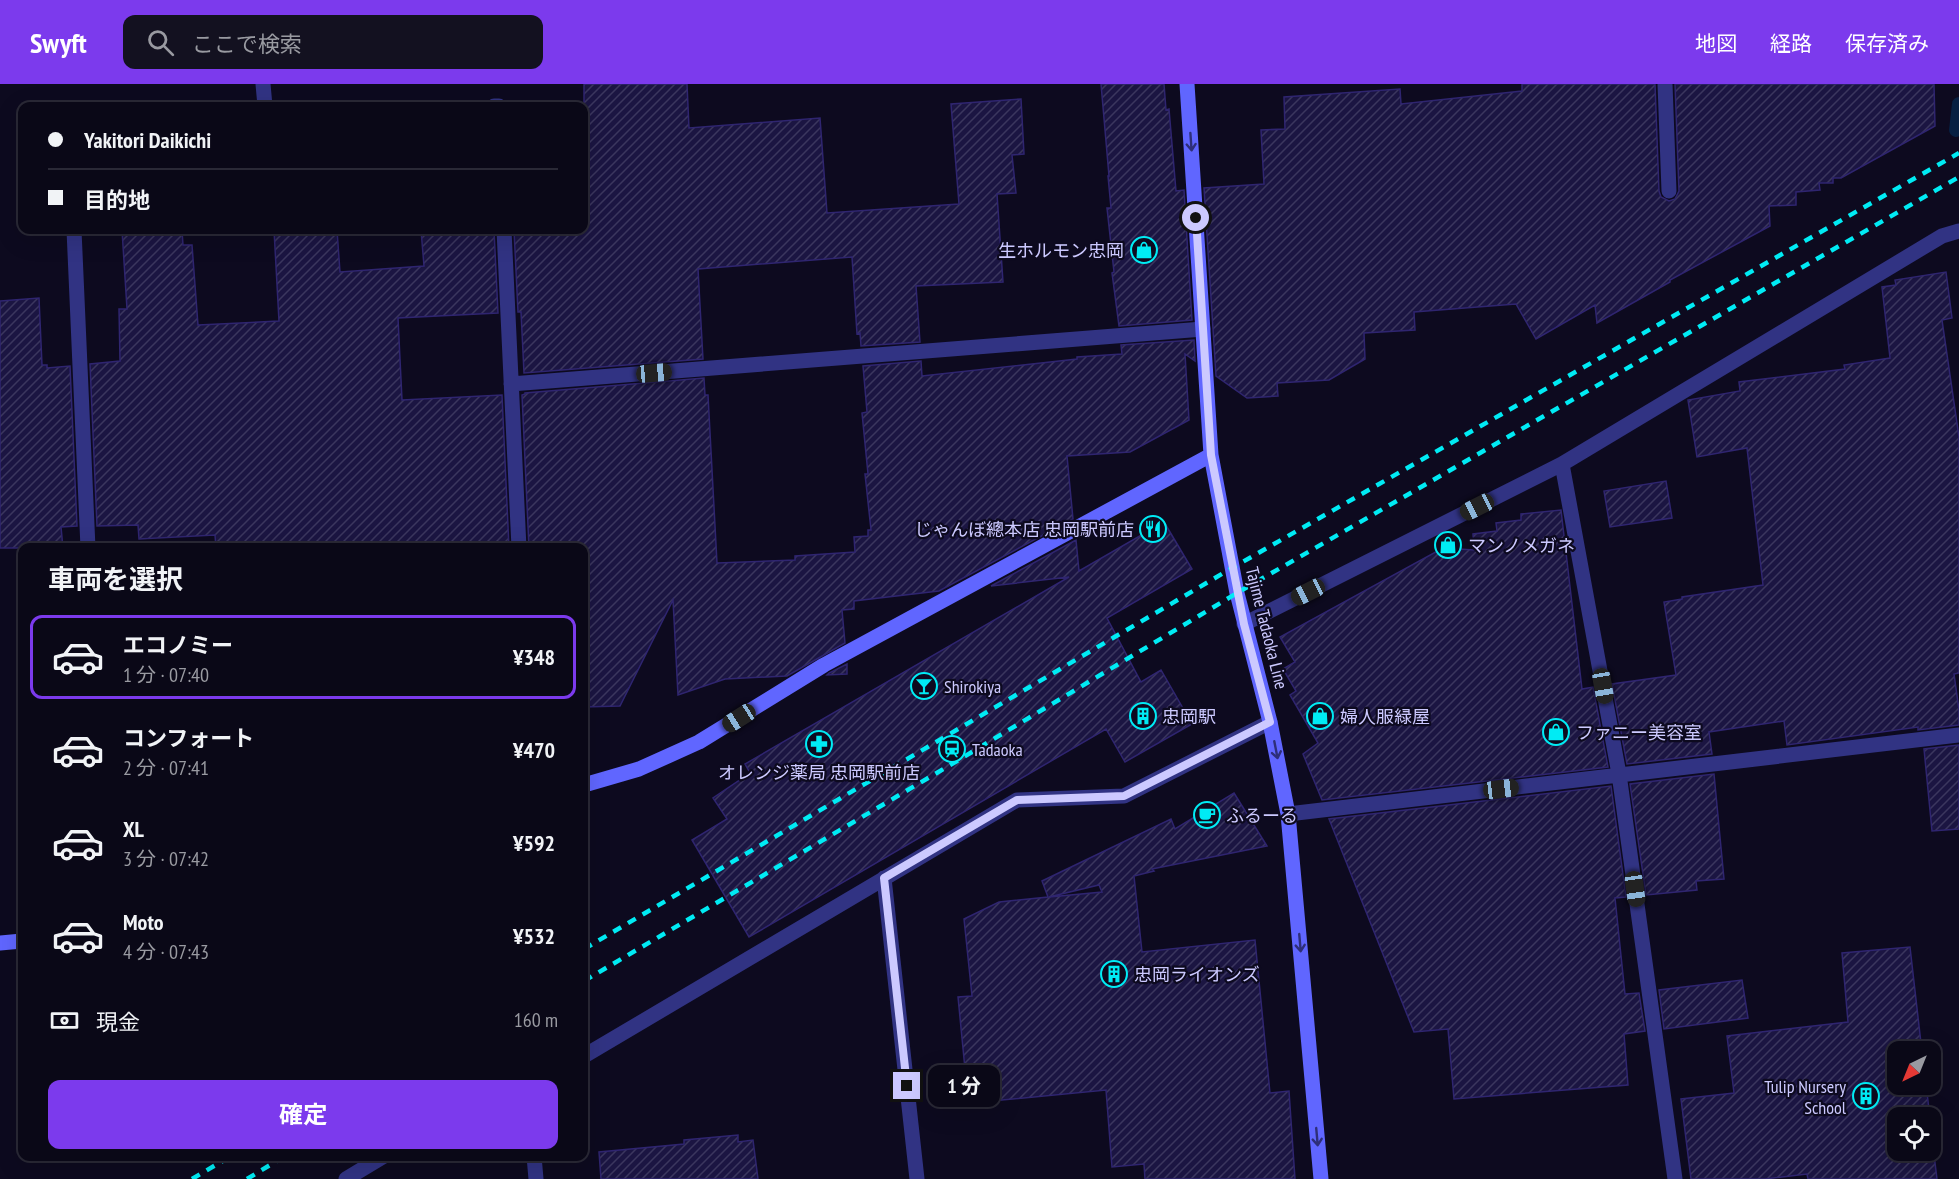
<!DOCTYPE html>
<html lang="ja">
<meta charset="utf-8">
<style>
body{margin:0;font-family:"PT Sans Narrow","Noto Sans JP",sans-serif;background:#131120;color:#f1f3f6;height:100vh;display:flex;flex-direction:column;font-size:22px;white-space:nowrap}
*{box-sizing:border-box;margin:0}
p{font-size:20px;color:#999aa1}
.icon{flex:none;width:33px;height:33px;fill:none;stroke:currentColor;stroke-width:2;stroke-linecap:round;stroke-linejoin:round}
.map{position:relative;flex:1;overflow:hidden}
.drawer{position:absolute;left:18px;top:459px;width:570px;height:618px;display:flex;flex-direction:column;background:#0a0817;border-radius:12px;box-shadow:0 6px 24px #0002,0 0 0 2px #2a2936}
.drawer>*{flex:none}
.hud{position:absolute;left:18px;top:18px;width:570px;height:132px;border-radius:12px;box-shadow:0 6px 24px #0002,0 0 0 2px #2a2936;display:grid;align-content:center;height:132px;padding:0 30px;background:#0a0817}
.needle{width:39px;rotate:223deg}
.fabs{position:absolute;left:1887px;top:957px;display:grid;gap:12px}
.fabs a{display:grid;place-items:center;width:54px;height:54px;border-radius:12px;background:#0a0817;box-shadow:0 6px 24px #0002,0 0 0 2px #2a2936;font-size:30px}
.end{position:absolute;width:27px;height:27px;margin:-14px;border:8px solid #ccc9ff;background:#111;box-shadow:0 0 0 3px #111}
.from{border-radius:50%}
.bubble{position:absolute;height:42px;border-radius:12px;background:#0a0817;box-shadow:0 6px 24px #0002,0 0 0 2px #2a2936;font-size:20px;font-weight:700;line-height:42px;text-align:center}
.car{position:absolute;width:18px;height:36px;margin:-18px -9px;border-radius:8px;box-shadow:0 0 4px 2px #0007;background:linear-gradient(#222 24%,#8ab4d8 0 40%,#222 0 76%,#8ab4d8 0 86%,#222 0)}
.hud b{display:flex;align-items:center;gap:21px;height:57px;font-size:22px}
.hud b+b{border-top:2px solid #2a2936}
.hud i{width:15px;height:15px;background:#f1f3f6}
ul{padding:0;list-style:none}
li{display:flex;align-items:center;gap:18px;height:84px;margin:0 12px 9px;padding:0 18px;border:3px solid transparent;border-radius:12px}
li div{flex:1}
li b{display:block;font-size:22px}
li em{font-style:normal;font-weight:700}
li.current{border-color:#7c3aed}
li>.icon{width:54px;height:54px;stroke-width:1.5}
h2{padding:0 30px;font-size:27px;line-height:72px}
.pay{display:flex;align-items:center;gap:15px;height:66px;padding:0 30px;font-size:22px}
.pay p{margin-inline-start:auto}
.primary-button{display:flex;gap:12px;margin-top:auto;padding:12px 30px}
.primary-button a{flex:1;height:69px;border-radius:12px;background:#7c3aed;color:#fff;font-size:24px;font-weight:700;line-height:69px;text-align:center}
header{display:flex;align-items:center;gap:36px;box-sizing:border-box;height:84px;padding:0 30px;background:#7c3aed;color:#fff}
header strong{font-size:28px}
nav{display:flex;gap:33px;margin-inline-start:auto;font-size:21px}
.search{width:420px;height:54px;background:#131120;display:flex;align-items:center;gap:15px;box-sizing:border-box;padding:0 21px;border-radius:12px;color:#999aa1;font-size:22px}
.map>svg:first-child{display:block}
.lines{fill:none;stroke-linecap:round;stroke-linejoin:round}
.stream{stroke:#072042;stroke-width:14}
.building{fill:url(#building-hatch);stroke:#2f2570;stroke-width:1.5;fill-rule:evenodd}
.lane{stroke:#313383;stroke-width:15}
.street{stroke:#313383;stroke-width:15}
.secondary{stroke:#6066ff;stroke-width:15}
.rail{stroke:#00ebf4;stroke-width:4.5;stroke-dasharray:9 8;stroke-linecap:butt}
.oneway{stroke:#2e2f79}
.route{stroke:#ccc9ff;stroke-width:8}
.labels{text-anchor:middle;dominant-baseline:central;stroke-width:4.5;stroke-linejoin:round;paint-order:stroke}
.poi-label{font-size:18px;fill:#ccc9ff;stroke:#0d0a1f;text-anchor:start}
.street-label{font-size:18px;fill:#ccc9ff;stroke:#0d0a1f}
</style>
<header>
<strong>Swyft</strong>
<div class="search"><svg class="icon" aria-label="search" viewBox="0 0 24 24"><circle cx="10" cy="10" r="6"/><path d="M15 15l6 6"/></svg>ここで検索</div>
<nav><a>地図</a><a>経路</a><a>保存済み</a></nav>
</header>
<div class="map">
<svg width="1959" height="1095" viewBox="0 0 1959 1095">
<defs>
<pattern id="building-hatch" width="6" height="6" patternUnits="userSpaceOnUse" patternTransform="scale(1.5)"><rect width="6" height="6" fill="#1b1542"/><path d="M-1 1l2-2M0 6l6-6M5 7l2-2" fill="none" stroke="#3b365e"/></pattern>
</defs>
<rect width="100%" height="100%" fill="#0d0a1f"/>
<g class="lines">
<path class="stream" d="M1956 46 1959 20"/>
</g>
<path class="building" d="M584 0H687L689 44 820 34 827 129 959 120 951 20 1021 15 1024 70 1012 71 1016 109 997 110 1003 198 916 202 920 258 861 262 860 249 857 250 852 173 698 185 703 275 524 289 521 228H518L514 146H584Z
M1101 0H1164L1166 26 1169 25 1176 107 1184 106 1192 236 1119 242 1112 189 1114 188 1107 124H1111L1108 92H1109Z
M1522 0H1655L1659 107 1661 113 1669 117 1675 115 1679 107 1675 0H1934L1935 42 1841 94H1833V99H1819L1820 106 1796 108V121L1769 122 1770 142 1670 196V198L1597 239 1595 221 1536 255 1516 220 1414 228 1415 246 1364 249 1365 275 1329 296 1277 299 1278 312 1247 314 1216 292 1204 104 1264 100 1261 46 1285 45 1284 13 1400 5 1401 20 1522 7Z
M122 146H182L183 161H192L198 241 279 237 274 146H337L340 188 424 182 421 146H494L498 229 398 234 402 316 502 311 509 464H216L215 451 139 455 138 441 97 442 90 280 120 277 119 225H127Z
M1946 188 1952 234 1942 236 1959 353V589L1954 590 1959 626V641L1918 646V643L1787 661 1784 637 1709 648 1712 670 1627 680 1612 600 1676 591 1664 518 1682 515V513L1763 501 1747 364 1697 373 1688 316 1740 307 1739 298 1845 285 1844 281 1890 274 1882 203 1896 201 1895 196Z
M39 214 42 281H47V284L70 282 77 442 61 443 63 464H0V217Z
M1194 256 1195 277 1185 270 1189 336 1130 368 1067 372 1073 435 939 507 854 517V525L842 526 845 559 787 592 725 595 678 611 673 516 620 622 584 623V464H529L522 311 525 310V309L704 294 705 311H708L717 479 795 476V472L855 468 854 453 868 452V446H871L865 390H868L862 329 867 328 863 282 921 277 922 292 1077 275V273L1122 270 1121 261Z
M1666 397 1672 434 1610 443 1604 407Z
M1561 426 1582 605 1593 603 1608 683 1322 716 1303 670 1318 659 1290 611 1296 607 1283 585 1295 578 1280 553 1443 464 1474 466 1473 450 1497 447 1496 439 1521 436V430Z
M1164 438 1192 485 1107 534 1141 598 1161 586 1192 640 1125 678 1106 645 749 853 692 756 727 735 713 714 750 689 745 680 1069 493 991 502 1076 456 1079 487Z
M847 580V590L827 591 829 589Z
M1959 661V745L1932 747 1924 665Z
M1714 690 1724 795 1696 797 1697 806 1646 811 1630 700Z
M1611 702 1626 813 1615 814 1625 910 1639 909 1645 947 1624 950 1628 1001 1454 1015 1448 945 1414 948 1329 735Z
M1234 709 1267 762 1152 785 1154 787 1134 792 1142 868 1255 856 1270 1009 1289 1007 1295 1095H1145L1144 1080 1112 1083 1106 1006 981 1018 977 984 965 985 958 913 972 912 964 835 999 818 1048 813 1042 797 1171 735 1175 745ZM1099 801 1102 808 1049 813Z
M1910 863 1922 968H1898V1000H1926L1930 1034H1898V1066H1930V1038L1937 1095H1808L1807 1090 1765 1095H1691L1681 1015 1734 1009 1727 952 1848 938 1842 869Z
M1742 896 1748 934 1664 945 1659 906Z
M738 1051V1058L753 1056 758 1095H601L599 1068 684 1060V1056Z"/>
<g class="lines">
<path class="lane" d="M74 146 88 464"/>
<path class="street" d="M263 0 265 22
M1665 0 1669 107
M494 22H499
M504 146 519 464
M511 300 1203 245
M1562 380 1619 690 1675 1095
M1244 540 1562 380 1942 152 1959 147
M1288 730 1959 651
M884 794 917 1095
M584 972 1017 716 1124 712 1270 638
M534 1072 536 1095
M346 1095 384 1072"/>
<path class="secondary" d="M1187 0 1211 371 1237 509 1270 638 1288 730 1321 1095
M584 701 639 685 699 658 824 581 1211 371
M0 859 22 857"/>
<path class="rail" d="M584 865 1232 484 1959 69
M584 897 957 677 1237 509 1959 93
M192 1095 231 1072
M247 1095 285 1072"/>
</g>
<defs><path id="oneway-shaft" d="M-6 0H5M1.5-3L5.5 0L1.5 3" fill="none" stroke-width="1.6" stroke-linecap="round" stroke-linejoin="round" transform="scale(1.5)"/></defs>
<g class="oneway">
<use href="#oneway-shaft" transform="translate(1191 58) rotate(86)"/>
<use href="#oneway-shaft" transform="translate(1276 666) rotate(79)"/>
<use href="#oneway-shaft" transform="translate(1300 859) rotate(85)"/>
<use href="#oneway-shaft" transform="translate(1317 1053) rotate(85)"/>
</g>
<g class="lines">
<path class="route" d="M907 1002 884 794 1017 716 1124 712 1270 638 1244 540 1211 371 1196 134"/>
</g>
<defs>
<symbol id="shop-ring" viewBox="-11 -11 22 22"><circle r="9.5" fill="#0d0a1f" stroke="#00ebf4" stroke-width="1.5"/><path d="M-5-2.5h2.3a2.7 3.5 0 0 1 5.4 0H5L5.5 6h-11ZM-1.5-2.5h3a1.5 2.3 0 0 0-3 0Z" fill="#00ebf4"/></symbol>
<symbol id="restaurant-ring" viewBox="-11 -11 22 22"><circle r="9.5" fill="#0d0a1f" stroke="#00ebf4" stroke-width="1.5"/><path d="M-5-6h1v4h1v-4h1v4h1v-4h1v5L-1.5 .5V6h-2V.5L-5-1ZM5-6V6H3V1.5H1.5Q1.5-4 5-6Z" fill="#00ebf4"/></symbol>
<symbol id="bar-ring" viewBox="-11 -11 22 22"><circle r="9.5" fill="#0d0a1f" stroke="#00ebf4" stroke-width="1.5"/><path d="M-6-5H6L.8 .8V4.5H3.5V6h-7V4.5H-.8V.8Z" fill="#00ebf4"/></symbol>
<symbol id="building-ring" viewBox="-11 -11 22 22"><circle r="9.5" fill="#0d0a1f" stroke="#00ebf4" stroke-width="1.5"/><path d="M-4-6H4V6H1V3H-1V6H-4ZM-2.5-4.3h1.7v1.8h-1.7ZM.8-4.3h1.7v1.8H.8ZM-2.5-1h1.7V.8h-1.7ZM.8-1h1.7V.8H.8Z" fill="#00ebf4"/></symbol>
<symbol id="pharmacy-ring" viewBox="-11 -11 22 22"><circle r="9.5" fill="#0d0a1f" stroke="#00ebf4" stroke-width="1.5"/><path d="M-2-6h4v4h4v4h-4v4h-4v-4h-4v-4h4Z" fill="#00ebf4"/></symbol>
<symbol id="station-ring" viewBox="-11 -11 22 22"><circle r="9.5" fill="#0d0a1f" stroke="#00ebf4" stroke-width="1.5"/><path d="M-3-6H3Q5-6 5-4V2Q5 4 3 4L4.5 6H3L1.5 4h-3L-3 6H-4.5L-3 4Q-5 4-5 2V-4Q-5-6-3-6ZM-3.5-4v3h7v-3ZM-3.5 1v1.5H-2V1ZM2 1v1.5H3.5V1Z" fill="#00ebf4"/></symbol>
<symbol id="cafe-ring" viewBox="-11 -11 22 22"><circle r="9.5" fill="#0d0a1f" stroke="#00ebf4" stroke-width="1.5"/><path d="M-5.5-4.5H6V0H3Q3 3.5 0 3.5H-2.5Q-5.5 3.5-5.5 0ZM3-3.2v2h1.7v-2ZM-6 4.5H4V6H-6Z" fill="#00ebf4"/></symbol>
</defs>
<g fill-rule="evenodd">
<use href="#shop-ring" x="1129" y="151" width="30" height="30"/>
<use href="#restaurant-ring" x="1138" y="430" width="30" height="30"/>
<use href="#shop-ring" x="1433" y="446" width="30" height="30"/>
<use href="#bar-ring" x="909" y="587" width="30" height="30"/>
<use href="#building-ring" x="1128" y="617" width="30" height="30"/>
<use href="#shop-ring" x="1305" y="617" width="30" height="30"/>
<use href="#shop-ring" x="1541" y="633" width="30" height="30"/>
<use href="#pharmacy-ring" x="804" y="645" width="30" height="30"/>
<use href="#station-ring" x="937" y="650" width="30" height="30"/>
<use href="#cafe-ring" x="1192" y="716" width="30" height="30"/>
<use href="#building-ring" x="1099" y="875" width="30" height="30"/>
<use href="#building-ring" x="1851" y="997" width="30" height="30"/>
</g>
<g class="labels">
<g class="poi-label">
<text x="1124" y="166" text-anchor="end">生ホルモン忠岡</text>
<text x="1134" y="445" text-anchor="end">じゃんぼ總本店 忠岡駅前店</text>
<text x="1468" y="461">マンノメガネ</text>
<text x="944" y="602">Shirokiya</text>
<text x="1162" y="632">忠岡駅</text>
<text x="1340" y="632">婦人服緑屋</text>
<text x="1576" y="648">ファニー美容室</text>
<text x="972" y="665">Tadaoka</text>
<text x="819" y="688" text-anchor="middle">オレンジ薬局 忠岡駅前店</text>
<text x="1226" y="731">ふるーる</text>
<text x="1134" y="890">忠岡ライオンズ</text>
<text x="1846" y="1002" text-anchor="end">Tulip Nursery<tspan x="1846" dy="21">School</tspan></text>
</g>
<g class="street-label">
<text transform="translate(1267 544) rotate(76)">Tajime Tadaoka Line</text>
</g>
</g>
</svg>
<div class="fabs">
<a><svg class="needle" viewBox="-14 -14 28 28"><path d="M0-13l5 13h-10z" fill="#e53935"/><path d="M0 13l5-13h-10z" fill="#999aa1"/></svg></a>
<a><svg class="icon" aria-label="locate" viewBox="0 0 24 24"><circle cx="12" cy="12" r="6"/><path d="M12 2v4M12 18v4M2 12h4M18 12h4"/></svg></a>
</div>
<i class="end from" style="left:1196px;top:134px"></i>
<i class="end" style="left:907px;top:1002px"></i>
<div class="bubble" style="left:928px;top:981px;width:72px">1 分</div>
<i class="car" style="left:654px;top:289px;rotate:85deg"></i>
<i class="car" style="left:1477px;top:423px;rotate:243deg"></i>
<i class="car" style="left:1308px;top:508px;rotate:243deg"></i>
<i class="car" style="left:1603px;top:602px;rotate:170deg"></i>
<i class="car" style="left:739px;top:634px;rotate:238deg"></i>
<i class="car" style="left:1501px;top:705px;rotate:83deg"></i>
<i class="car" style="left:1635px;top:805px;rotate:172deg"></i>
<div class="hud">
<b><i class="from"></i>Yakitori Daikichi</b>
<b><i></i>目的地</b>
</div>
<section class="drawer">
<h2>車両を選択</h2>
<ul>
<li class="current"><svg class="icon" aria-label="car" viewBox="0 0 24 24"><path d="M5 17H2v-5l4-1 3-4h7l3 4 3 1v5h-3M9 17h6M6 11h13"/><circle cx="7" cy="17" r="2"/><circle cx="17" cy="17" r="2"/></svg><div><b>エコノミー</b><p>1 分 · 07:40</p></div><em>¥348</em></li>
<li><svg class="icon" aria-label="car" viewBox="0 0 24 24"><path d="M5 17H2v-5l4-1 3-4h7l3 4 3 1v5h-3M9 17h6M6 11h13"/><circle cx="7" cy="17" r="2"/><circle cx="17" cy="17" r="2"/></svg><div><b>コンフォート</b><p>2 分 · 07:41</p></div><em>¥470</em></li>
<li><svg class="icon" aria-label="car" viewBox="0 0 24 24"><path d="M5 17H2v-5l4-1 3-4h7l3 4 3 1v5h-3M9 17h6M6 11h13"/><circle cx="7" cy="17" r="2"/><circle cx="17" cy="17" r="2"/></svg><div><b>XL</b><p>3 分 · 07:42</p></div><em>¥592</em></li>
<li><svg class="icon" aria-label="car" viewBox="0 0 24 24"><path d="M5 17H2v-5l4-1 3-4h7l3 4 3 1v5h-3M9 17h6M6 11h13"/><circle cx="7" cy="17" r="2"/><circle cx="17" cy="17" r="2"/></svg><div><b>Moto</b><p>4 分 · 07:43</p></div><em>¥532</em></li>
</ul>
<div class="pay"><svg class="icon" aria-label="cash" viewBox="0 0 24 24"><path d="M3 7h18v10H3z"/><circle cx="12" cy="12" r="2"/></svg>現金<p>160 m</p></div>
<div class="primary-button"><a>確定</a></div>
</section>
</div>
